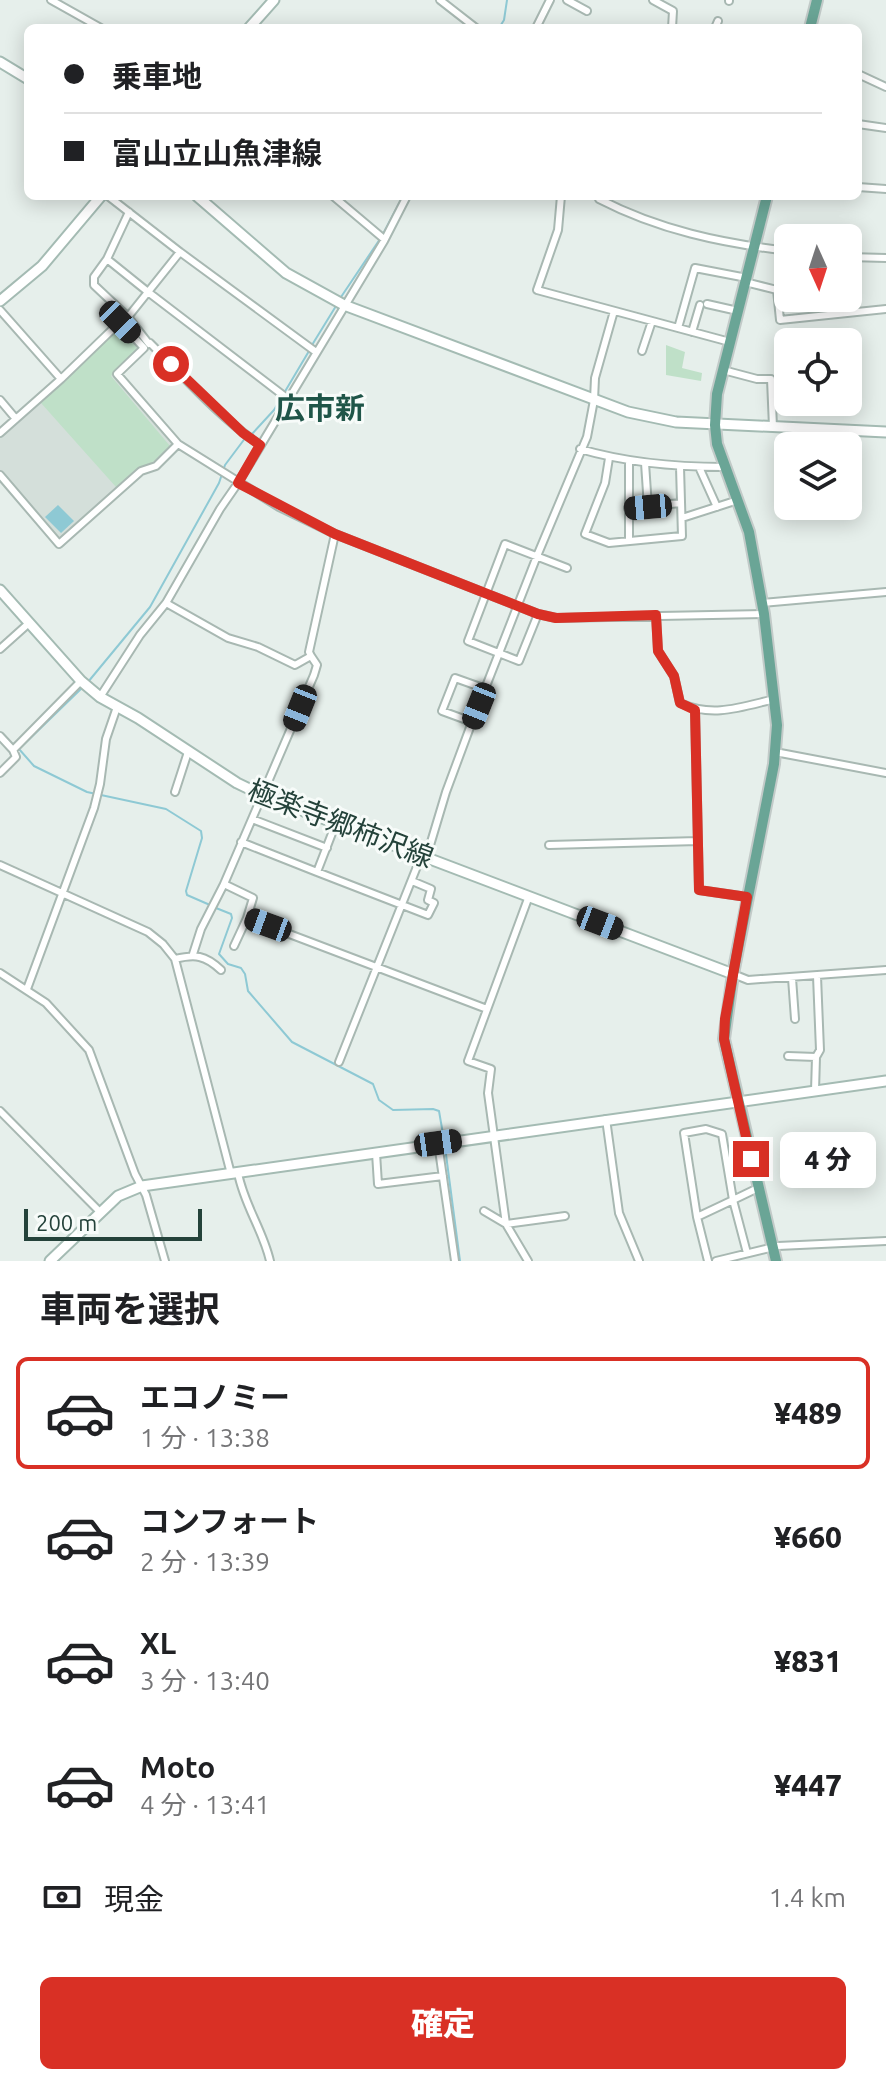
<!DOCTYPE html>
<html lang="ja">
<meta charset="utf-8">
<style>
body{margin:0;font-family:Ubuntu,"Noto Sans JP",sans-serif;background:#f6f6f6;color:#202124;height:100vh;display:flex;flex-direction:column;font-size:30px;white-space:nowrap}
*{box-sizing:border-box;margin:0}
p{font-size:26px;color:#757577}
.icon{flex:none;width:44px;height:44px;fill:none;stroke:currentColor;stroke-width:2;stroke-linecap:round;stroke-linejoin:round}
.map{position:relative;height:1261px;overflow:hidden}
.panel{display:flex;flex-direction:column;background:#fff;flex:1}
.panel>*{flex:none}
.top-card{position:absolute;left:24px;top:24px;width:838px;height:176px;border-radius:12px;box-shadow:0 4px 20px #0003;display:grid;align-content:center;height:176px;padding:0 40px;background:#fff}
.needle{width:52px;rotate:177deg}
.controls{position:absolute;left:774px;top:224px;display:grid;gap:16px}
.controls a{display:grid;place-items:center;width:88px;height:88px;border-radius:12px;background:#fff;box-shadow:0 4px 20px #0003;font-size:40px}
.scale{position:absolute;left:24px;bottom:20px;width:178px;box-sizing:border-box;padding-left:8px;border:4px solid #24423a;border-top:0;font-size:22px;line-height:28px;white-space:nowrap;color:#24423a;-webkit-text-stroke:6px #f7fbf9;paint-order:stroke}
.end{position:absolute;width:36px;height:36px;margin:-18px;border:10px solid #d93025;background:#fff;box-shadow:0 0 0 4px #fff}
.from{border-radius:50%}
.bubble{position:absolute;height:56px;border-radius:12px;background:#fff;box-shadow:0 4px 20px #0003;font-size:26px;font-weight:800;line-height:56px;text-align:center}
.car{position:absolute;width:24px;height:48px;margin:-24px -12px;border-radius:10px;box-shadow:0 0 6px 2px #0007;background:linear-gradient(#222 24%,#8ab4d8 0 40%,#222 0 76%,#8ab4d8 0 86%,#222 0)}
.top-card b{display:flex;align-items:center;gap:28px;height:76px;font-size:30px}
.top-card b+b{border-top:2px solid #e0e0e0}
.top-card i{width:20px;height:20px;background:#202124}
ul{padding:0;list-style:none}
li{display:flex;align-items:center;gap:24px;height:112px;margin:0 16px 12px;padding:0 24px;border:4px solid transparent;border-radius:12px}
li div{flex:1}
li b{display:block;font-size:30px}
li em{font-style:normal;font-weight:800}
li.selected{border-color:#d93025}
li>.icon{width:72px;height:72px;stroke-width:1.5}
h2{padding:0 40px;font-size:36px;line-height:96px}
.pay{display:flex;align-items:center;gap:20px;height:88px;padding:0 40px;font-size:30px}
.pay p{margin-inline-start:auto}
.action{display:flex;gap:16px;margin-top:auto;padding:16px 40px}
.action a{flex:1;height:92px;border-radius:12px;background:#d93025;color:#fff;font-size:32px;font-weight:800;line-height:92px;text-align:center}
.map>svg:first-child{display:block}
.built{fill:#d4dfda}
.green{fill:#bfe0c8}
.water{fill:#8ec9d4}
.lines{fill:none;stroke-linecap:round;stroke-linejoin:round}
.stream{stroke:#8ec9d4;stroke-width:2}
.street-casing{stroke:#a8b8b2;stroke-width:10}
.secondary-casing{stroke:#a4bbb3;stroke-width:13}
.primary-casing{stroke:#c2cac8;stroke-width:14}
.street{stroke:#fff;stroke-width:6}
.secondary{stroke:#fff;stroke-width:9}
.primary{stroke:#6aa596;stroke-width:10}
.route{stroke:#d93025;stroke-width:10}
.labels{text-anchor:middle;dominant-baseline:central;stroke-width:6;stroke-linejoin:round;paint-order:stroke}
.street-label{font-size:28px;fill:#24423a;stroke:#f7fbf9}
.neighbourhood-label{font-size:30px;font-weight:bold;fill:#1f5548;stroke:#f7fbf9}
</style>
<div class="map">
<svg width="886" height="1261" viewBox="0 0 886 1261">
<rect width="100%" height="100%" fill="#e6efeb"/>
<path class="built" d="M120 322 144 348 117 375 178 444 156 466 141 471 59 544 0 477V434Z"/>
<path class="green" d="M118 328 137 348 111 376 170 446 153 462 136 469 116 487 41 403Z
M666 345 685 352 682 368 702 373 701 381 666 375Z"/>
<path class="water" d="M58 505 74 521 61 533 45 517Z"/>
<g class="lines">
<path class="stream" d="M499 28 504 20 507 0
M383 234 403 196
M341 297 380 239
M312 345 336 306
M252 434 274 410 309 351
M88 682 150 607 219 483 225 465 246 437
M84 686 19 749 34 766 87 792 166 809 201 831 202 838 186 891 187 895 210 905
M216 908 231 914 232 918 219 954 228 964 241 968 245 974 248 991 292 1042 373 1084 379 1100 393 1110 433 1109 439 1111 444 1140
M445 1147 460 1261"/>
<defs>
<path id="street" d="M51 0 101 28
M440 0 476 28
M567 0 587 11
M653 0 673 11 672 28
M729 1V0
M536 28 550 0
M715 28 718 21
M858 74 886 87
M858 124 886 128
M858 187 886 189
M108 196 180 252 316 352
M333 196 384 239
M561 196 558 230 537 290 730 342
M598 196 599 199C659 230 721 243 788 251
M180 252 148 292 288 399
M848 257 886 258
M107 259 148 292 128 317 94 285V277Z
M107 259 129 212
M745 282 777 290 780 320 886 309
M707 304 738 311
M0 310 61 379
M128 317 149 344
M678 328 695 268 747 278
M692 332 700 305
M150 343C185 378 219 417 260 445
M642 351 652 321
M723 370 757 379H771L773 427
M0 400 16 419
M0 433 61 379 120 322 144 348 117 374 178 444 279 507 335 534 538 614 556 618 764 614
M580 449C628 463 675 467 724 467
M609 458 605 483 585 534 609 543 682 536 680 467
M645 463 648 507
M699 467 717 507
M0 475 59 544 141 471 156 466 178 444
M628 508 681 503
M682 518 738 500
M629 541V460
M166 603 228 638 258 647 295 665 311 656 309 652 335 534
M762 603 886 592
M538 614 519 661 468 641 505 544 567 568
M656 615 658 651 674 676 680 703C713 718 741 707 775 699
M0 649 29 623
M311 656 317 665 314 675 224 884 253 898 247 918 487 1009
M100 697 140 635 166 603 220 509 238 483 384 241 407 196
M695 710 699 890 747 897
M472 722 442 711 455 678 486 689
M0 736 13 750
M775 752 886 773
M0 773 16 757 13 750 81 681
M175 792 188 752
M252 819 327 848
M241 842 317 872 336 823
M549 845 698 841
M0 865 148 932 163 944 175 959 231 1174
M317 872 428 915 434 903 428 900 431 889 412 881
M234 946 247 918
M193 954 201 929 224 884
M175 959C195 954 205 955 221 970
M0 973 46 1003 89 1050 135 1174 146 1195 165 1261
M733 974 748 980 886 970
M792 978 795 1019
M27 989 94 808 100 784 106 739 117 707
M788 1056 816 1057
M339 1062 420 859 428 852 446 792 472 722 537 556 587 437 594 400 595 378 614 311
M815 1091 816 1057 820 1050 817 976
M0 1111 100 1212
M606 1119 619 1213 639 1261
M438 1143 455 1261
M376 1153 378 1184 443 1176
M238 1173C244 1205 263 1230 270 1261
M484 1211 506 1224 488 1093 491 1069 468 1061 529 896
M697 1217 684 1133 706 1129 722 1134 733 1200 697 1217 708 1261
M747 1253 733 1200 758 1188
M528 1261 506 1224 565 1216
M716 1261 778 1246 886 1241"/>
<path id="secondary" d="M249 28 274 0
M0 62 28 79
M197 196 286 273 344 305 628 412 676 422 886 432
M0 301 42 266 101 196
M0 590 81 681 100 697 138 718 237 783 264 796 733 974
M50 1261 118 1196 142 1186 886 1081"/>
<path id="primary" d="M810 28 817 0
M767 196 717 394 715 425 717 444 749 532 764 614 777 725 774 764 733 974 724 1039 776 1261"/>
</defs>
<use href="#street" class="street-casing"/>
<use href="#secondary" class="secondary-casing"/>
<use href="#primary" class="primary-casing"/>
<use href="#street" class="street"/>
<use href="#secondary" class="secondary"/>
<use href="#primary" class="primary"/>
</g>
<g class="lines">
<path class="route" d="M171 364 243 433 260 445 238 483 335 534 538 614 556 618 656 615 658 651 674 676 680 703 695 710 699 890 747 897 725 1019 724 1039 751 1159"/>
</g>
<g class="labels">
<g class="street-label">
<text transform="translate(341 823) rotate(21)">極楽寺郷柿沢線</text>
</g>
<g class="neighbourhood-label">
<text x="320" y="408">広市新</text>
</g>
</g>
</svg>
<div class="controls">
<a><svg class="needle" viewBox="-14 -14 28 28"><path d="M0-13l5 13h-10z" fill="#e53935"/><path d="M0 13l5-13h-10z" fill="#757577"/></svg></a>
<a><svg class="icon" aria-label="locate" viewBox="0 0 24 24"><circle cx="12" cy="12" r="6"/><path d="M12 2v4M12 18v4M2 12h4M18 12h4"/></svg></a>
<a><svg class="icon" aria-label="layers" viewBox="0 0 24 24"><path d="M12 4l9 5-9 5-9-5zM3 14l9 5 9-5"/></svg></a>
</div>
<div class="scale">200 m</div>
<i class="end from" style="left:171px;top:364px"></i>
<i class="end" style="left:751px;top:1159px"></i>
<div class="bubble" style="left:780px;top:1132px;width:96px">4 分</div>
<i class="car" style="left:120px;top:322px;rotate:136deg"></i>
<i class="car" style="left:648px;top:507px;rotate:265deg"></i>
<i class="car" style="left:479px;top:706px;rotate:202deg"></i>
<i class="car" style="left:300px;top:708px;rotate:202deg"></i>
<i class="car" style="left:600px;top:923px;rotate:111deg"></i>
<i class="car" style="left:268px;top:925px;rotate:290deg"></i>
<i class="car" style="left:438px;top:1143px;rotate:82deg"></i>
<div class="top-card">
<b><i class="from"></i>乗車地</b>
<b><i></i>富山立山魚津線</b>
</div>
</div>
<section class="panel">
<h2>車両を選択</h2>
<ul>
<li class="selected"><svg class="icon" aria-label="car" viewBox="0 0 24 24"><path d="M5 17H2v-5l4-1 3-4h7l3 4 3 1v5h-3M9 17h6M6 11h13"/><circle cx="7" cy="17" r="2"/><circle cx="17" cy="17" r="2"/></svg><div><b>エコノミー</b><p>1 分 · 13:38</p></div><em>¥489</em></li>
<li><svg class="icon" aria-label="car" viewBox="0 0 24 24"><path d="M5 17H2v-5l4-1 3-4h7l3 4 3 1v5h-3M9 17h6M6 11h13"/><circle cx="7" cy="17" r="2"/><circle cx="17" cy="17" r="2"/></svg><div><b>コンフォート</b><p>2 分 · 13:39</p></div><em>¥660</em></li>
<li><svg class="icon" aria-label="car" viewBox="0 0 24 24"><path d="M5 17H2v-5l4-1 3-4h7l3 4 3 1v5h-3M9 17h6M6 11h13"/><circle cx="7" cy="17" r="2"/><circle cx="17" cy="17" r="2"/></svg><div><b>XL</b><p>3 分 · 13:40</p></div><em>¥831</em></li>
<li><svg class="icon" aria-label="car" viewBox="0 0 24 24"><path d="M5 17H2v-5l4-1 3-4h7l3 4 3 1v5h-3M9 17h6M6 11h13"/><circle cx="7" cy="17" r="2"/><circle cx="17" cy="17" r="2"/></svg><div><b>Moto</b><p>4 分 · 13:41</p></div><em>¥447</em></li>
</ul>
<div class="pay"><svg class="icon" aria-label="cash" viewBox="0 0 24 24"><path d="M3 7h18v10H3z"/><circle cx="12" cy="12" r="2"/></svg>現金<p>1.4 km</p></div>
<div class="action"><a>確定</a></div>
</section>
